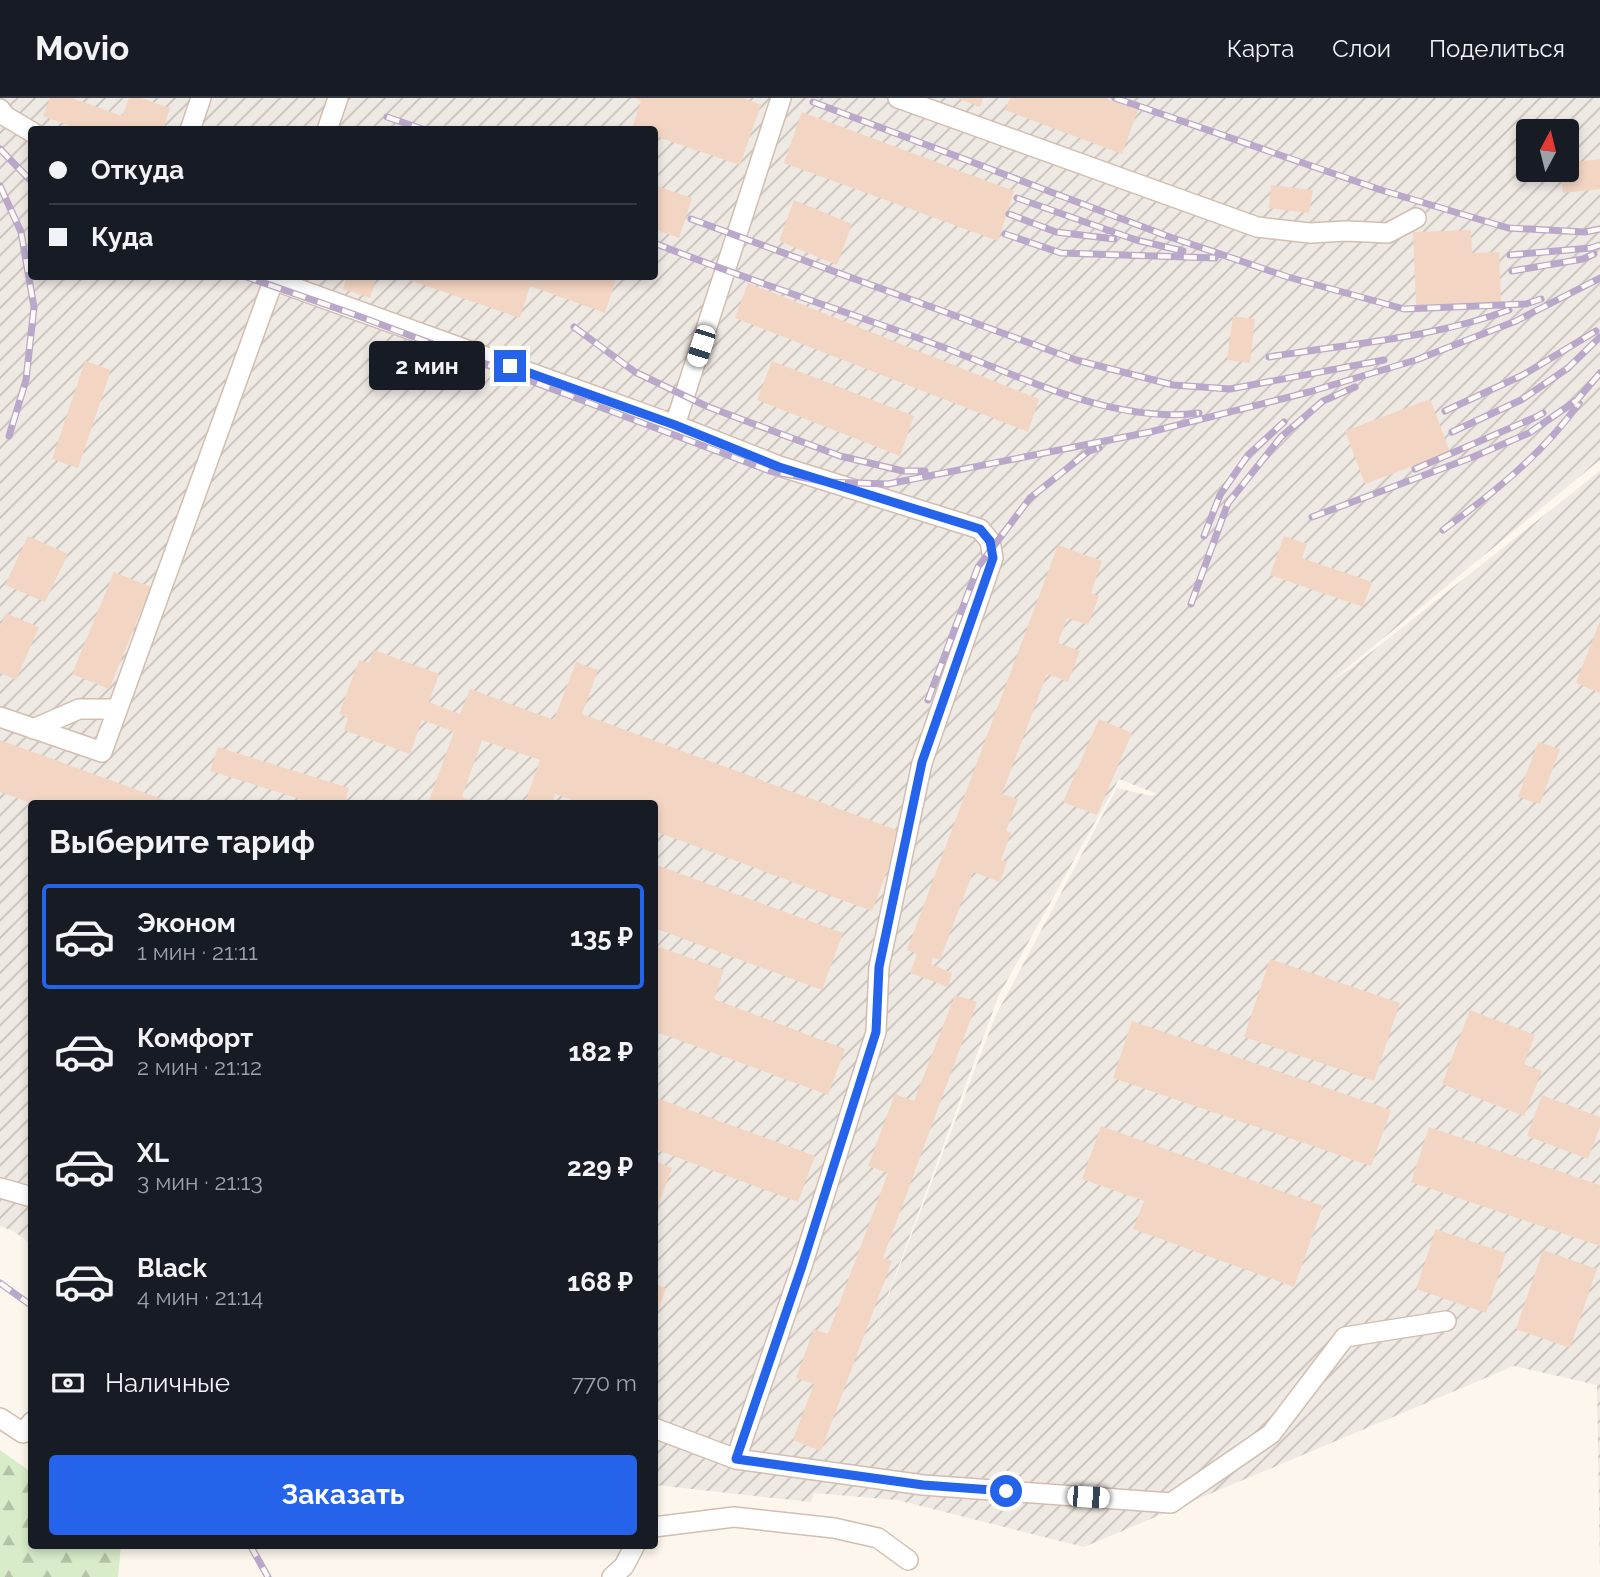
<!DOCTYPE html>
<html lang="ru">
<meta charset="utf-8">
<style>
body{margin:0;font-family:Raleway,sans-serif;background:#20242c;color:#f1f3f6;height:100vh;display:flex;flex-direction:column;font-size:26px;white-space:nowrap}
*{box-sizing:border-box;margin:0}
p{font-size:23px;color:#9ea1a6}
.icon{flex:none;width:38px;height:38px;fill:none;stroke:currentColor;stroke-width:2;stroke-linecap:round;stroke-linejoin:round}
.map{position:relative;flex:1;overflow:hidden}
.side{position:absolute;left:28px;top:702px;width:630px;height:749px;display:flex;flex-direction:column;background:#171b24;border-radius:7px;box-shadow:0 4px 10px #0003}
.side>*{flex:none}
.guide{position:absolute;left:28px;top:28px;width:630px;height:154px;border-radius:7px;box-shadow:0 4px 10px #0003;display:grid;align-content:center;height:154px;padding:0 21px;background:#171b24}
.needle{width:46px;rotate:7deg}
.fabs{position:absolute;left:1516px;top:21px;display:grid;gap:14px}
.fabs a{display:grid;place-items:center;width:63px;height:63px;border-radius:7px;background:#171b24;box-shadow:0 4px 10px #0003;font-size:35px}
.end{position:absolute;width:32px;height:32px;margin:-16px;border:9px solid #2563eb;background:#fff;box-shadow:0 0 0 4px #fff}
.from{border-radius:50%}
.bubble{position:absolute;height:49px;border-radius:7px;background:#171b24;box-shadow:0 4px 10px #0003;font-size:23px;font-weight:700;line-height:49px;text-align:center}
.car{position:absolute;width:21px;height:42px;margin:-21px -10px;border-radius:9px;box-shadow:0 0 5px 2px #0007;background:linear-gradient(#fff 24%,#345 0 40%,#fff 0 76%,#345 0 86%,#fff 0)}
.guide b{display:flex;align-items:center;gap:24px;height:66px;font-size:26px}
.guide b+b{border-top:2px solid #363941}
.guide i{width:18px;height:18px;background:#f1f3f6}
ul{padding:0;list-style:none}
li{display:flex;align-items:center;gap:21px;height:105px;margin:0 14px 10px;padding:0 7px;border:4px solid transparent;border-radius:7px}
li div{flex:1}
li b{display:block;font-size:26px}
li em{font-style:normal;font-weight:700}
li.selected{border-color:#2563eb}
li>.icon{width:63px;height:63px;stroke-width:1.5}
h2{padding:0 21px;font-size:32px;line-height:84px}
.pay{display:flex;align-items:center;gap:18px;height:77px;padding:0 21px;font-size:26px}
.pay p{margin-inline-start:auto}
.cta{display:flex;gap:14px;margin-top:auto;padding:14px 21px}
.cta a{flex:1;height:80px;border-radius:7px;background:#2563eb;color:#fff;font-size:28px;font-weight:700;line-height:80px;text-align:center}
header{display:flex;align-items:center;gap:42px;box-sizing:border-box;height:98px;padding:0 35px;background:#171b24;border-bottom:2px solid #363941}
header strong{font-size:33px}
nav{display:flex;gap:38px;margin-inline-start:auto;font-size:24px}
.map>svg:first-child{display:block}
.industrial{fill:url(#industrial-furrows);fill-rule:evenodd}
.forest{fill:url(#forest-firs)}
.building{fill:#f3d5c3}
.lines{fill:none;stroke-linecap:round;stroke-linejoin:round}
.minor-casing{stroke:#d1beb0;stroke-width:22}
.minor{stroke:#fff;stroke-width:19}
.rail-casing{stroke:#b9a8c9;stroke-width:7}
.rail{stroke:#fffaf3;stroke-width:4.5;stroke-dasharray:13;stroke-linecap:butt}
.route{stroke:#2563eb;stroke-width:9}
</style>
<header>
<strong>Movio</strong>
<nav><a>Карта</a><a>Слои</a><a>Поделиться</a></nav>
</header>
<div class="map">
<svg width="1600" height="1479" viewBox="0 0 1600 1479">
<defs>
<pattern id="industrial-furrows" width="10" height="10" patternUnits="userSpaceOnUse" patternTransform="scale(1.75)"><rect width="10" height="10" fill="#efe9e4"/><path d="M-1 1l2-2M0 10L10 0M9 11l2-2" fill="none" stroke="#c7c0bb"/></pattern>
<pattern id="forest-firs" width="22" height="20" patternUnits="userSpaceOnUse" patternTransform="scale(1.75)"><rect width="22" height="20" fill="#d8ecc9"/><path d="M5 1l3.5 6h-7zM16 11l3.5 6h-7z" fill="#b4c2a5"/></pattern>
</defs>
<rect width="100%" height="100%" fill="#fdf6ec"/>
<path class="industrial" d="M0 0H1600V362L1330 584 1351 570 1600 373V1479L1597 1287 1514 1268 1084 1449 897 1402 814 1395 811 1404 655 1387 654 705H32L31 1146 13 1133 0 1128ZM32 32H654V178H32ZM1528 33H1566V72H1528ZM1119 681 1157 696 1152 698 1117 690 995 919 863 1264 999 897Z"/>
<path class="forest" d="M0 1352 31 1374 32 1447H121L118 1479H0Z"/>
<path class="building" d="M50 0H72L122 18 129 0H141L170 10 163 32H81L43 18Z
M634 0H743L761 7 740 67 654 38V32L632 30 641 3Z
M957 0H983L980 9Z
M1010 0H1105L1138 12 1122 56 1005 12Z
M802 14 1014 93 998 143 784 65Z
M1600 61V91L1563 95 1560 72H1566V65Z
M654 87 692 100 679 140 654 131Z
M1271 87 1313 92 1309 115 1269 110Z
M794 102 852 126 837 167 779 143Z
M1471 132 1472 155 1499 154 1501 204 1416 207 1413 134Z
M347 178H377L370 200 343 191Z
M617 178 605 215 530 188 520 220 400 179Z
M748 185 1039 301 1028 334 735 220Z
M1233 218 1255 221 1250 265 1227 262Z
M85 263 111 272 78 370 52 361Z
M772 263 914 318 900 358 757 302Z
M1430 301 1450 354 1365 386 1345 333Z
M28 438 68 456 45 504 5 487Z
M1284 438 1307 446 1302 460 1372 484 1363 509 1270 477Z
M1058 447 1102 463 1091 495 1099 498 1088 527 1067 520 1058 545 1080 553 1068 584 1047 576 1002 696 1018 701 1006 733 1011 735 1001 762 1007 764 1000 784 973 774 940 862 933 860 931 866 952 875 948 889 910 875 917 856 907 852Z
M114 474 151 489 109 591 72 576Z
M6 515 39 529 16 582 0 575V528Z
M1600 523V595L1576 585Z
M374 552 439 576 429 604 460 616 470 591 554 622 576 564 598 572 582 616 902 734 872 813 654 733V705H580L555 696 552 705H525L540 662 482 642 462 699 477 705H428L454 634 422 622 410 656 344 632 348 620 339 616 359 562 369 565Z
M1099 621 1132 635 1097 717 1063 704Z
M0 642 173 705H30L0 694Z
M1538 644 1560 651 1540 706 1518 699Z
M218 649 349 690 345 705H313L210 673Z
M654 766 843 835 822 892 654 830Z
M654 847 724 872 714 901 845 951 828 997 654 933Z
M1270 861 1400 905 1374 983 1244 939Z
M955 897 977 904 883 1160 892 1163 821 1353 793 1342 814 1286 796 1280 814 1231 828 1236 888 1075 868 1068 895 996 914 1003Z
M1470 912 1535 937 1524 966 1542 973 1524 1018 1442 986Z
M1132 923 1391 1012 1371 1068 1113 980Z
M1542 997 1600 1019V1029L1588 1061 1527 1038Z
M654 999 815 1058 798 1104 654 1051Z
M1101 1028 1323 1108 1294 1189 1133 1131 1144 1103 1082 1081Z
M1429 1029 1600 1087V1148L1411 1084Z
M654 1063 672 1070 657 1110 654 1109Z
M1436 1131 1506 1155 1486 1215 1416 1191Z
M1543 1152 1597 1171 1570 1250 1516 1231Z
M654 1186 666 1190 655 1221H654Z"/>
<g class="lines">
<defs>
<path id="minor" d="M898 0 1257 129 1310 135 1346 133 1388 135 1416 120
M0 11 5 18 32 34
M190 32 201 0
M327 32 338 0
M273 182 675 327 779 368 980 431 990 443 993 460 922 665 879 869 876 934 802 1168 736 1361
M675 327 781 0
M0 619 102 654 275 178
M33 631 79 611H116
M0 1090 32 1099
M0 1320 23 1335 32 1324
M654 1330 736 1361 923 1387 1171 1405 1271 1336 1345 1239 1446 1223
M654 1429 734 1419 834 1430 878 1440 908 1462
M612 1479 624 1468 635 1447"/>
</defs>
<use href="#minor" class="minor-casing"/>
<use href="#minor" class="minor"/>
<defs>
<path id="rail" d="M1115 0 1381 92 1508 130 1585 134 1600 131
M813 4 1167 138 1288 179 1404 211 1526 206 1541 201
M387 19 425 32
M0 51 32 84
M0 88 21 134 34 209 26 282 9 338
M1017 100 1136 142 1183 153
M1009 116 1056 134 1114 141
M691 121 1076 262 1173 287 1230 291 1384 262
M1005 136 1061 155 1215 160
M654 145C745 181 838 211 929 244 1012 274 1110 327 1199 315
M1510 157 1591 150 1600 147
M1512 173 1583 161 1594 156
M244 178 353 216 770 373 826 384 888 386 1150 334 1309 294 1416 262 1516 223 1600 180
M574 229 635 274 706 308 840 358 903 373H925
M1269 259C1348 246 1433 240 1509 212
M1445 313 1523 277 1596 233
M1452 334 1521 302 1568 270 1600 239
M1415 371 1536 319 1543 315
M1312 419 1473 359 1529 335 1577 302 1600 275
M1443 432C1493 395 1543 356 1579 305
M1204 438 1220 397 1248 357 1284 324
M1191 506 1228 405 1281 339 1323 303 1355 289
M928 602 978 469 1030 400 1089 353 1099 350
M0 1185 32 1208
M250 1447 268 1479"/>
</defs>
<use href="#rail" class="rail-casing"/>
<use href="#rail" class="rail"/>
</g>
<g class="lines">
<path class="route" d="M510 268 675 327 779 369 980 431 990 443 993 460 922 664 879 869 876 934 802 1168 736 1361 923 1387 1006 1393"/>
</g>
</svg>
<div class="fabs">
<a><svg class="needle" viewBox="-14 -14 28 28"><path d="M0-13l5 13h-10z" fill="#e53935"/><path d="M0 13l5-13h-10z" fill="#9ea1a6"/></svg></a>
</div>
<i class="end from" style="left:1006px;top:1393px"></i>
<i class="end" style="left:510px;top:268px"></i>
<div class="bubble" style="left:369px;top:243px;width:116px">2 мин</div>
<i class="car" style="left:701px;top:248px;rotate:198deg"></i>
<i class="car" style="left:1088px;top:1399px;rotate:94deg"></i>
<div class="guide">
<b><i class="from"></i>Откуда</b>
<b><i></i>Куда</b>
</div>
<section class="side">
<h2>Выберите тариф</h2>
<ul>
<li class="selected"><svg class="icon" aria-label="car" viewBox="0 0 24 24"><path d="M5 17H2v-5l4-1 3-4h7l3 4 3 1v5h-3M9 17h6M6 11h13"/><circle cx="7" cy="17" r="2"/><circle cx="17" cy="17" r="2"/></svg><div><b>Эконом</b><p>1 мин · 21:11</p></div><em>135 ₽</em></li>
<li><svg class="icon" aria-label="car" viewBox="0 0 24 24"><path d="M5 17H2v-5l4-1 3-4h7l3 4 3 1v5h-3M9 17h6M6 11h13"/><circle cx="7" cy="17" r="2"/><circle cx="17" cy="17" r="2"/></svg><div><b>Комфорт</b><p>2 мин · 21:12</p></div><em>182 ₽</em></li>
<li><svg class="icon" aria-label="car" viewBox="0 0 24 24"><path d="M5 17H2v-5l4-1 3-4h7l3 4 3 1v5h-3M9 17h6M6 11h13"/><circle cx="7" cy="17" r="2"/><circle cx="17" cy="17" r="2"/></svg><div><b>XL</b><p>3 мин · 21:13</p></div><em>229 ₽</em></li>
<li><svg class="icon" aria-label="car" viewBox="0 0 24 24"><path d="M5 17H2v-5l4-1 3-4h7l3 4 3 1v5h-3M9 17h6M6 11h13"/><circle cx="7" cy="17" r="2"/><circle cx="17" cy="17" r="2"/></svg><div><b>Black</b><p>4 мин · 21:14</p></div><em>168 ₽</em></li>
</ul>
<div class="pay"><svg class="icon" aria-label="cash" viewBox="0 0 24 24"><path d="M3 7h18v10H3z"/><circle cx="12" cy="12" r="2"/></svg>Наличные<p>770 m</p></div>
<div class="cta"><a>Заказать</a></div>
</section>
</div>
